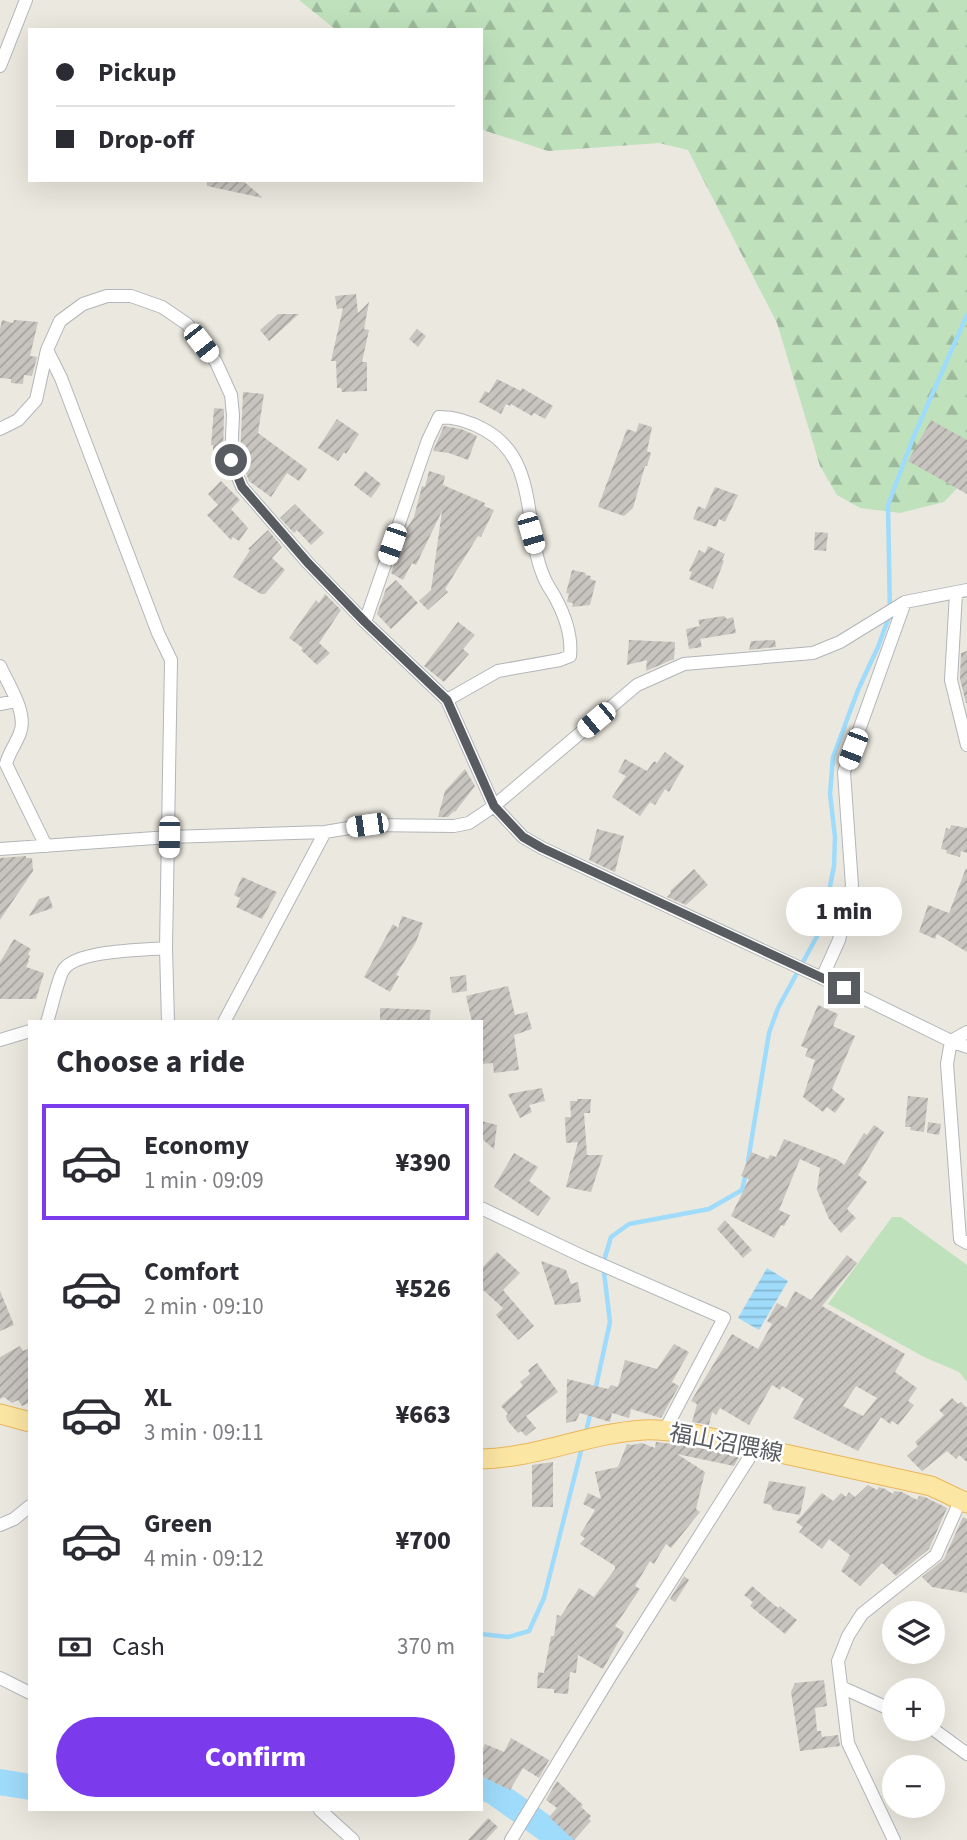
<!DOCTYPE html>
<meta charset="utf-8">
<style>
body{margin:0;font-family:"Source Sans 3","Noto Sans JP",sans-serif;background:#f2f2f3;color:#2b2b33;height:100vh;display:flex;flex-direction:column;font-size:26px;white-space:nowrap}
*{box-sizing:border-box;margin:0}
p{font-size:23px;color:#7c7c81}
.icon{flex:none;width:38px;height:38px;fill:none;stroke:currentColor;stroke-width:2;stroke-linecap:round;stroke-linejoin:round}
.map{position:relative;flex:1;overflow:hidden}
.panel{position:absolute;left:28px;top:1020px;width:455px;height:791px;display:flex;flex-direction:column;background:#fff;border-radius:0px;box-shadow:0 7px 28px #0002}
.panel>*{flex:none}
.top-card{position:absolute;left:28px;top:28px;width:455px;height:154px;border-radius:0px;box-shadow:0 7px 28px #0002;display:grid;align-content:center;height:154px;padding:0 28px;background:#fff}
.buttons{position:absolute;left:882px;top:1601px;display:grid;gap:14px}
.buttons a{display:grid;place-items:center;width:63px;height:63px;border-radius:50%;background:#fff;box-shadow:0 7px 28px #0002;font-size:35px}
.end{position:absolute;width:32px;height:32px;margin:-16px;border:9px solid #585c60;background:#fff;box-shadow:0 0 0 4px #fff}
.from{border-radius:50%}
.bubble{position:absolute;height:49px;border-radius:24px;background:#fff;box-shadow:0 7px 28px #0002;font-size:23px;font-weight:800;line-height:49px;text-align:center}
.car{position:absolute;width:21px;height:42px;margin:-21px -10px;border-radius:9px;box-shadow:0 0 5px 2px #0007;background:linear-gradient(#fff 24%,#345 0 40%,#fff 0 76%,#345 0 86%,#fff 0)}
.top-card b{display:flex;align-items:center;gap:24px;height:66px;font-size:26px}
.top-card b+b{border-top:2px solid #e1e1e2}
.top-card i{width:18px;height:18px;background:#2b2b33}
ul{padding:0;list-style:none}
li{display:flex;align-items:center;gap:21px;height:116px;margin:0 14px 10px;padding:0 14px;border:4px solid transparent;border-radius:0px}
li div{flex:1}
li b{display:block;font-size:26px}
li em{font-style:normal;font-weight:800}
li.active{border-color:#7c3aed}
li>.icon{width:63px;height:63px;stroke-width:1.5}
h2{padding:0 28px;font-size:32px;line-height:84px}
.pay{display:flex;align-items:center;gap:18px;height:77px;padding:0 28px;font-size:26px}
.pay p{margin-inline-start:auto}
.button{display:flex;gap:14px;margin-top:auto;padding:14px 28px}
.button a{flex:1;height:80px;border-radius:42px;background:#7c3aed;color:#fff;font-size:28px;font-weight:800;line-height:80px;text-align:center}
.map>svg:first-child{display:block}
.forest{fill:url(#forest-firs)}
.garden{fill:#bfe2bc}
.water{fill:url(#water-rules)}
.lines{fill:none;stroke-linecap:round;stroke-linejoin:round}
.stream{stroke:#9fdbfb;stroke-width:4.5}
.river{stroke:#9fdbfb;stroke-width:26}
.building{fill:url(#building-hatch);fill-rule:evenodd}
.street-casing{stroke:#b2b6ba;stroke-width:14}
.primary-casing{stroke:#ebb658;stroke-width:21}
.street{stroke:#fff;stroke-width:12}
.primary{stroke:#fce6a4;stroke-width:19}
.route{stroke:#585c60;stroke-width:9}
.labels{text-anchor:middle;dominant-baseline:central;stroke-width:5;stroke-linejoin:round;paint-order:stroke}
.street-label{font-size:23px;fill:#585c60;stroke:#fff}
</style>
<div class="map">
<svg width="967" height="1840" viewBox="0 0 967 1840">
<defs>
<pattern id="forest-firs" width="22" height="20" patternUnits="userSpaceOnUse" patternTransform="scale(1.75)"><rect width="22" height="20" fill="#bfe2bc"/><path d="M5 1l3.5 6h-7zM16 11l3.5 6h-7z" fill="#9eba9c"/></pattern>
<pattern id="water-rules" width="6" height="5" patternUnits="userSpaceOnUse" patternTransform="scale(1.75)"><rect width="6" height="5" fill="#9fdbfb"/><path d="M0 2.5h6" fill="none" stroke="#84b5cf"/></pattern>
<pattern id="building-hatch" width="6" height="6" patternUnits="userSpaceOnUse" patternTransform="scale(1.75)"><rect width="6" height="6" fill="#c8c4bf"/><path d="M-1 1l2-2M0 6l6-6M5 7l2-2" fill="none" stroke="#a5a29f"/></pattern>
</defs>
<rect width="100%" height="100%" fill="#ebe8df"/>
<path class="forest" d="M299 0H967V467L964 481 944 502 900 513 860 508 837 495 820 466 777 323 688 150 659 143 548 151 486 131 481 129V30H336Z"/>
<path class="garden" d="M892 1217H901L967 1265V1382L959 1372 924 1357 828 1304Z"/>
<path class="water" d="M767 1268 788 1281 759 1330 738 1318Z"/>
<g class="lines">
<path class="stream" d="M748 1161 769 1033 778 1008 822 927 834 866 835 837 830 794 833 757 858 690 878 647 890 614 888 505 913 438 967 315
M595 1391 610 1322 603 1264 611 1237 629 1224 709 1209 742 1190 746 1173
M586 1432 591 1410
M481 1634 508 1637 529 1631 544 1598 582 1447"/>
<path class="river" d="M0 1782 30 1787
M481 1786 494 1792 562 1840"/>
</g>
<path class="building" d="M207 180H242L263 198 207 186Z
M356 294 358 313 369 302 364 329 369 330 362 362H367V391L342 392 341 388H337L336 361H331L343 308 337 309 335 296Z
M278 314H299L269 341 260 330Z
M2 320 13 323 14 320 38 322 30 356 37 357 32 376 24 375 23 384 11 383V379L0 378V329Z
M417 329 426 336 418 347 409 339Z
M497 379 521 391 522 388 553 406 545 419 534 413 532 416 511 404 510 406 506 404 501 414 479 402 485 391 489 393Z
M243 392 264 394 258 433 307 469 299 481 287 473 271 497 249 481 240 458Z
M214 408 224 409 223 462 213 455V445H211Z
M337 419 359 434 346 454 344 452 338 461 318 448Z
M931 420 967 440V494L908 461Z
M639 423 652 427 647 451 651 453 647 466H645L633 508 624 516 598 507 627 429 636 432Z
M444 426 461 429 477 436 468 460 449 453 433 451Z
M365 471 381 484 371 498 354 485Z
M429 471 445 476 443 485 485 503 484 506 494 510 481 537 478 536 445 589 448 592 428 610 419 601 431 590 442 511 416 565 412 563 403 580 391 573 406 530 414 517 422 486 425 487Z
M221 481 240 500 231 509 248 528 239 541 233 537 231 540 207 515 218 505 208 494Z
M715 487 738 495 725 522 719 519 716 527 693 519 698 506 705 509Z
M295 504 324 533 311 545 297 530 294 533 280 518Z
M268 530 282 547 272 558 285 570 265 594H261L233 577 250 550 248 549Z
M815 532 828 533 826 551 814 550Z
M708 546 725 554 722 560 724 561 713 589 689 579 692 572 689 571 699 550 705 553Z
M572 570 586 573 585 575 591 576 590 579 596 581 590 605 572 607 573 603 567 602 569 594 566 593Z
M396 580 418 603 391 629 377 614 386 589Z
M325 594 341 610 319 643 330 653 317 665 301 650 303 648 289 638 316 600 319 603Z
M724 616 727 619 733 617 736 633 700 639 702 647 689 649 686 629 700 626 698 620Z
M458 622 475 635 463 649 469 654 444 682 424 666Z
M629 640 675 642 674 659 646 671 647 660 627 665Z
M775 640 776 647 749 650 751 641Z
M967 651V703H966L960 679 961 653Z
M665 752 684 766 669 792 665 789 655 805 650 802 640 816 612 797 626 776 618 772 625 759 647 771 654 761 657 763Z
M465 769 475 786 455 812 454 811 448 817H438L445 791Z
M951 825 967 828V853L961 851 960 857 946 853 947 850 941 849 946 828 950 829Z
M597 829 624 836 615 872 619 874 589 860Z
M26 856V858H32L33 871 0 920V858Z
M966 868 967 869V952L937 934 935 939 919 932 928 905 949 913Z
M694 869 708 885 686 905 667 897 671 893 670 891Z
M242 877 277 892 262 919 236 907 240 898 234 895Z
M49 896 53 908 29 916 39 899Z
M402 916 423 923 416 942 396 975 399 976 390 992 364 977 393 924 398 928Z
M14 939 31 949 28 954 30 956 28 960 29 961 26 967 44 973 36 999H0V962Z
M466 975 467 991 452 993 450 977Z
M508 986 515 1015 527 1012 532 1029 514 1035 519 1070 494 1073 493 1063 481 1064V1022H472L466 996Z
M818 1005 838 1014 833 1026 855 1036 832 1089 845 1099 835 1113 827 1107 823 1112 803 1097 815 1060 805 1056 808 1049 801 1046Z
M380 1008 431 1010 429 1022H380Z
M542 1088 545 1101 529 1105 532 1112 520 1118 508 1094Z
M908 1096 928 1098 924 1132 910 1130 911 1127H905Z
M577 1099H591L590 1113H584L587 1155H603L591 1192 566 1187 578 1142 566 1143 565 1117H571L570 1101H577Z
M481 1121 497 1125 494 1149 481 1138Z
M928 1122 941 1124 939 1135 927 1133Z
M874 1125 884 1132 858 1175 867 1182 847 1209 856 1218 841 1233 829 1219 817 1190 820 1168 800 1159 779 1210 790 1215 784 1226 781 1225 774 1238 731 1216 749 1179 741 1176 751 1152 768 1159 770 1155 776 1157 784 1139 838 1160 844 1165 864 1133 867 1135Z
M514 1153 538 1167 529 1181 551 1198 538 1216 494 1187Z
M725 1220 752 1250 743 1258 717 1229Z
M497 1252 520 1273 503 1290 534 1326 518 1340 496 1315 503 1308 481 1288V1269Z
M847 1255 857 1263 822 1306 905 1354 895 1372 917 1388 908 1401 914 1405 898 1425 892 1421 890 1424 881 1417 858 1451 793 1418 804 1399 782 1386 780 1390 772 1385 749 1425 720 1408 716 1415 712 1412 709 1425 692 1422 697 1404 691 1401 732 1334 758 1349 772 1324 767 1321 777 1303 786 1308 795 1291 811 1300ZM856 1386 877 1398 863 1416 843 1406Z
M541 1261 566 1270 571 1284 578 1282 581 1302 555 1305Z
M0 1291 14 1325 0 1331Z
M674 1344 689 1352 672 1382 679 1386 661 1418 631 1409 629 1418 612 1413 610 1422 580 1413 576 1421 566 1423 567 1379 608 1389 611 1385 618 1387 625 1360 657 1369Z
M20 1346 23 1351 30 1348V1402L22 1406 18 1400 12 1403 4 1397 0 1399V1357Z
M537 1363 558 1392 526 1416 536 1428 526 1436 521 1431 518 1433 507 1420 506 1416 508 1414 501 1406 523 1386 520 1382 530 1374 528 1370Z
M952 1398 958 1404 961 1402 967 1408V1462L959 1455 956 1459 947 1451 922 1471 907 1456 918 1446 915 1442 944 1415 939 1410Z
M656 1442 691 1446 739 1457 734 1466 677 1454 705 1472 696 1509 700 1512 671 1548 666 1544 654 1564 650 1561 635 1586 640 1589 615 1626 624 1632 603 1669 578 1655 576 1673 570 1672 568 1694 554 1693V1689L537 1688 538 1672 544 1673 551 1636H554L557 1615 561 1616 579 1588 594 1597 615 1569V1566L580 1544 585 1538 580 1535 595 1510 583 1504 588 1493 601 1499 595 1472 618 1467 627 1444 632 1445 642 1443 655 1448Z
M553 1462V1507H532V1465Z
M769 1481 806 1487 800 1515 773 1510 771 1505 763 1503Z
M868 1485 877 1490 879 1487 885 1489 893 1494 894 1491 902 1492 917 1500 919 1496 925 1497 947 1508 929 1549 896 1576 882 1563 860 1586 841 1571 850 1555 829 1539 822 1549 799 1532 803 1527 796 1522 822 1493 833 1501 841 1493 846 1497 849 1492 855 1497Z
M963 1517 967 1519V1593L932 1587 922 1577 944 1559Z
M684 1576 689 1580 675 1602 670 1599Z
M752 1586 778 1608 780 1606 797 1620 785 1634 750 1606 753 1602 744 1595Z
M824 1680 827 1706 815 1708 817 1731H821L822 1737 838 1735 840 1746 800 1751 791 1692 795 1683Z
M511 1738 549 1760 539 1778 523 1768 510 1790 481 1776V1752L485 1744 504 1752Z
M557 1781 583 1805 581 1807 591 1816 589 1819 591 1821 574 1840 549 1817 557 1808 546 1800Z
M488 1818 498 1827 486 1840H468Z"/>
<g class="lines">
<defs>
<path id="street" d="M0 66 26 0
M47 350 61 378 158 633 171 660 166 948 168 1022
M0 429 18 420 36 400 47 350 60 321 83 304 107 296H131L162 307 187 324 216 362 231 395 233 415 231 460 242 487 308 563 365 622 447 700 494 806 523 837 542 848 822 978 951 1041 967 1047
M956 593 951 680 967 745
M365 622 428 440 439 417C456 417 471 422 485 430 539 460 523 526 543 575 546 584 552 591 556 599 565 616 572 637 570 656L560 660 498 671 447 700
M0 666C8 684 28 713 20 733 16 744 9 752 6 764L46 846
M0 704 16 701
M0 849 169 837 325 832 367 825 454 826 469 823 494 806 637 685 684 664 813 653 840 642 905 602 967 590
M822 978 839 940 852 886 844 772 905 602
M47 1022C51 1011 58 977 64 969 78 950 143 950 166 948
M224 1022 325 832
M967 1032 951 1041 947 1064 960 1239 967 1243
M0 1040 30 1031
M481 1208 584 1257 724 1318 665 1430
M0 1525 14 1519 30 1506
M0 1678 30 1693
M841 1687 894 1711
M933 1729 967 1754
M320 1810 353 1840
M511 1840 610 1677 756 1447
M894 1840 848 1743 838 1661 848 1636 862 1614 936 1555 961 1499"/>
<path id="primary" d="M0 1414 30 1422
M481 1459C537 1458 588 1433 644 1430 660 1429 677 1432 693 1434L931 1486 967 1503"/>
</defs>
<use href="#street" class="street-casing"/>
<use href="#primary" class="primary-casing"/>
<use href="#street" class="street"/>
<use href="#primary" class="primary"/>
</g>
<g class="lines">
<path class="route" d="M231 460 242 487 308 563 365 622 447 700 494 806 523 837 542 848 844 988"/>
</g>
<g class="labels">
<g class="street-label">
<text transform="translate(726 1443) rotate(11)">福山沼隈線</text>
</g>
</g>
</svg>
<div class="buttons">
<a><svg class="icon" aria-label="layers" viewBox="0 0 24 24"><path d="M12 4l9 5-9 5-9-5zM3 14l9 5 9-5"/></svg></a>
<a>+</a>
<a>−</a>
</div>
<i class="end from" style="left:231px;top:460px"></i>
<i class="end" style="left:844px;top:988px"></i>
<div class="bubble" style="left:786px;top:887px;width:116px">1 min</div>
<i class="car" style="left:201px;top:343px;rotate:142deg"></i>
<i class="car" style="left:531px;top:533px;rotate:164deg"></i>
<i class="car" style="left:392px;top:544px;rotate:199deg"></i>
<i class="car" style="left:596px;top:720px;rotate:230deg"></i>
<i class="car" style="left:853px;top:749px;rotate:201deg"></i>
<i class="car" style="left:367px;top:825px;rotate:262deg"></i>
<i class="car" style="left:169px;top:837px;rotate:181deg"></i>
<div class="top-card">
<b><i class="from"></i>Pickup</b>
<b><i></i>Drop-off</b>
</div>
<section class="panel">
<h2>Choose a ride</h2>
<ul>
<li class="active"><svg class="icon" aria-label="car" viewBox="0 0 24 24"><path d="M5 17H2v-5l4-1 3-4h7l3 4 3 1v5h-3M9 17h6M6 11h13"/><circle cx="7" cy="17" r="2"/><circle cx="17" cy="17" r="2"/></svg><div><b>Economy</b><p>1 min · 09:09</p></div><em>¥390</em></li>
<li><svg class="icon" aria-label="car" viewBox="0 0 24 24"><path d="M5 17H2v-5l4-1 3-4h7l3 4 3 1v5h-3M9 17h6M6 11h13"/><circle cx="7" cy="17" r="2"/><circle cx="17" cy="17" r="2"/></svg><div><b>Comfort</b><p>2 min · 09:10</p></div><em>¥526</em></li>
<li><svg class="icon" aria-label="car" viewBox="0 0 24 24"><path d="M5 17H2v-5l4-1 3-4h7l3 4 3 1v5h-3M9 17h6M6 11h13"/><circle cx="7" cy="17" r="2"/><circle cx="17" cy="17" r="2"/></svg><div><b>XL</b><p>3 min · 09:11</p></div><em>¥663</em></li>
<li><svg class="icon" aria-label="car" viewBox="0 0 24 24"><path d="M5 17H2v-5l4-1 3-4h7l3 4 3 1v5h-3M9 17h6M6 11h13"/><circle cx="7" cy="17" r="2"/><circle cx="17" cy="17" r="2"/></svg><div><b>Green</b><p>4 min · 09:12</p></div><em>¥700</em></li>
</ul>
<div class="pay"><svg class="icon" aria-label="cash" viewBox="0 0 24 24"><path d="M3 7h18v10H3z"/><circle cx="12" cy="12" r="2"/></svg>Cash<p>370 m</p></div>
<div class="button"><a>Confirm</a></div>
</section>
</div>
